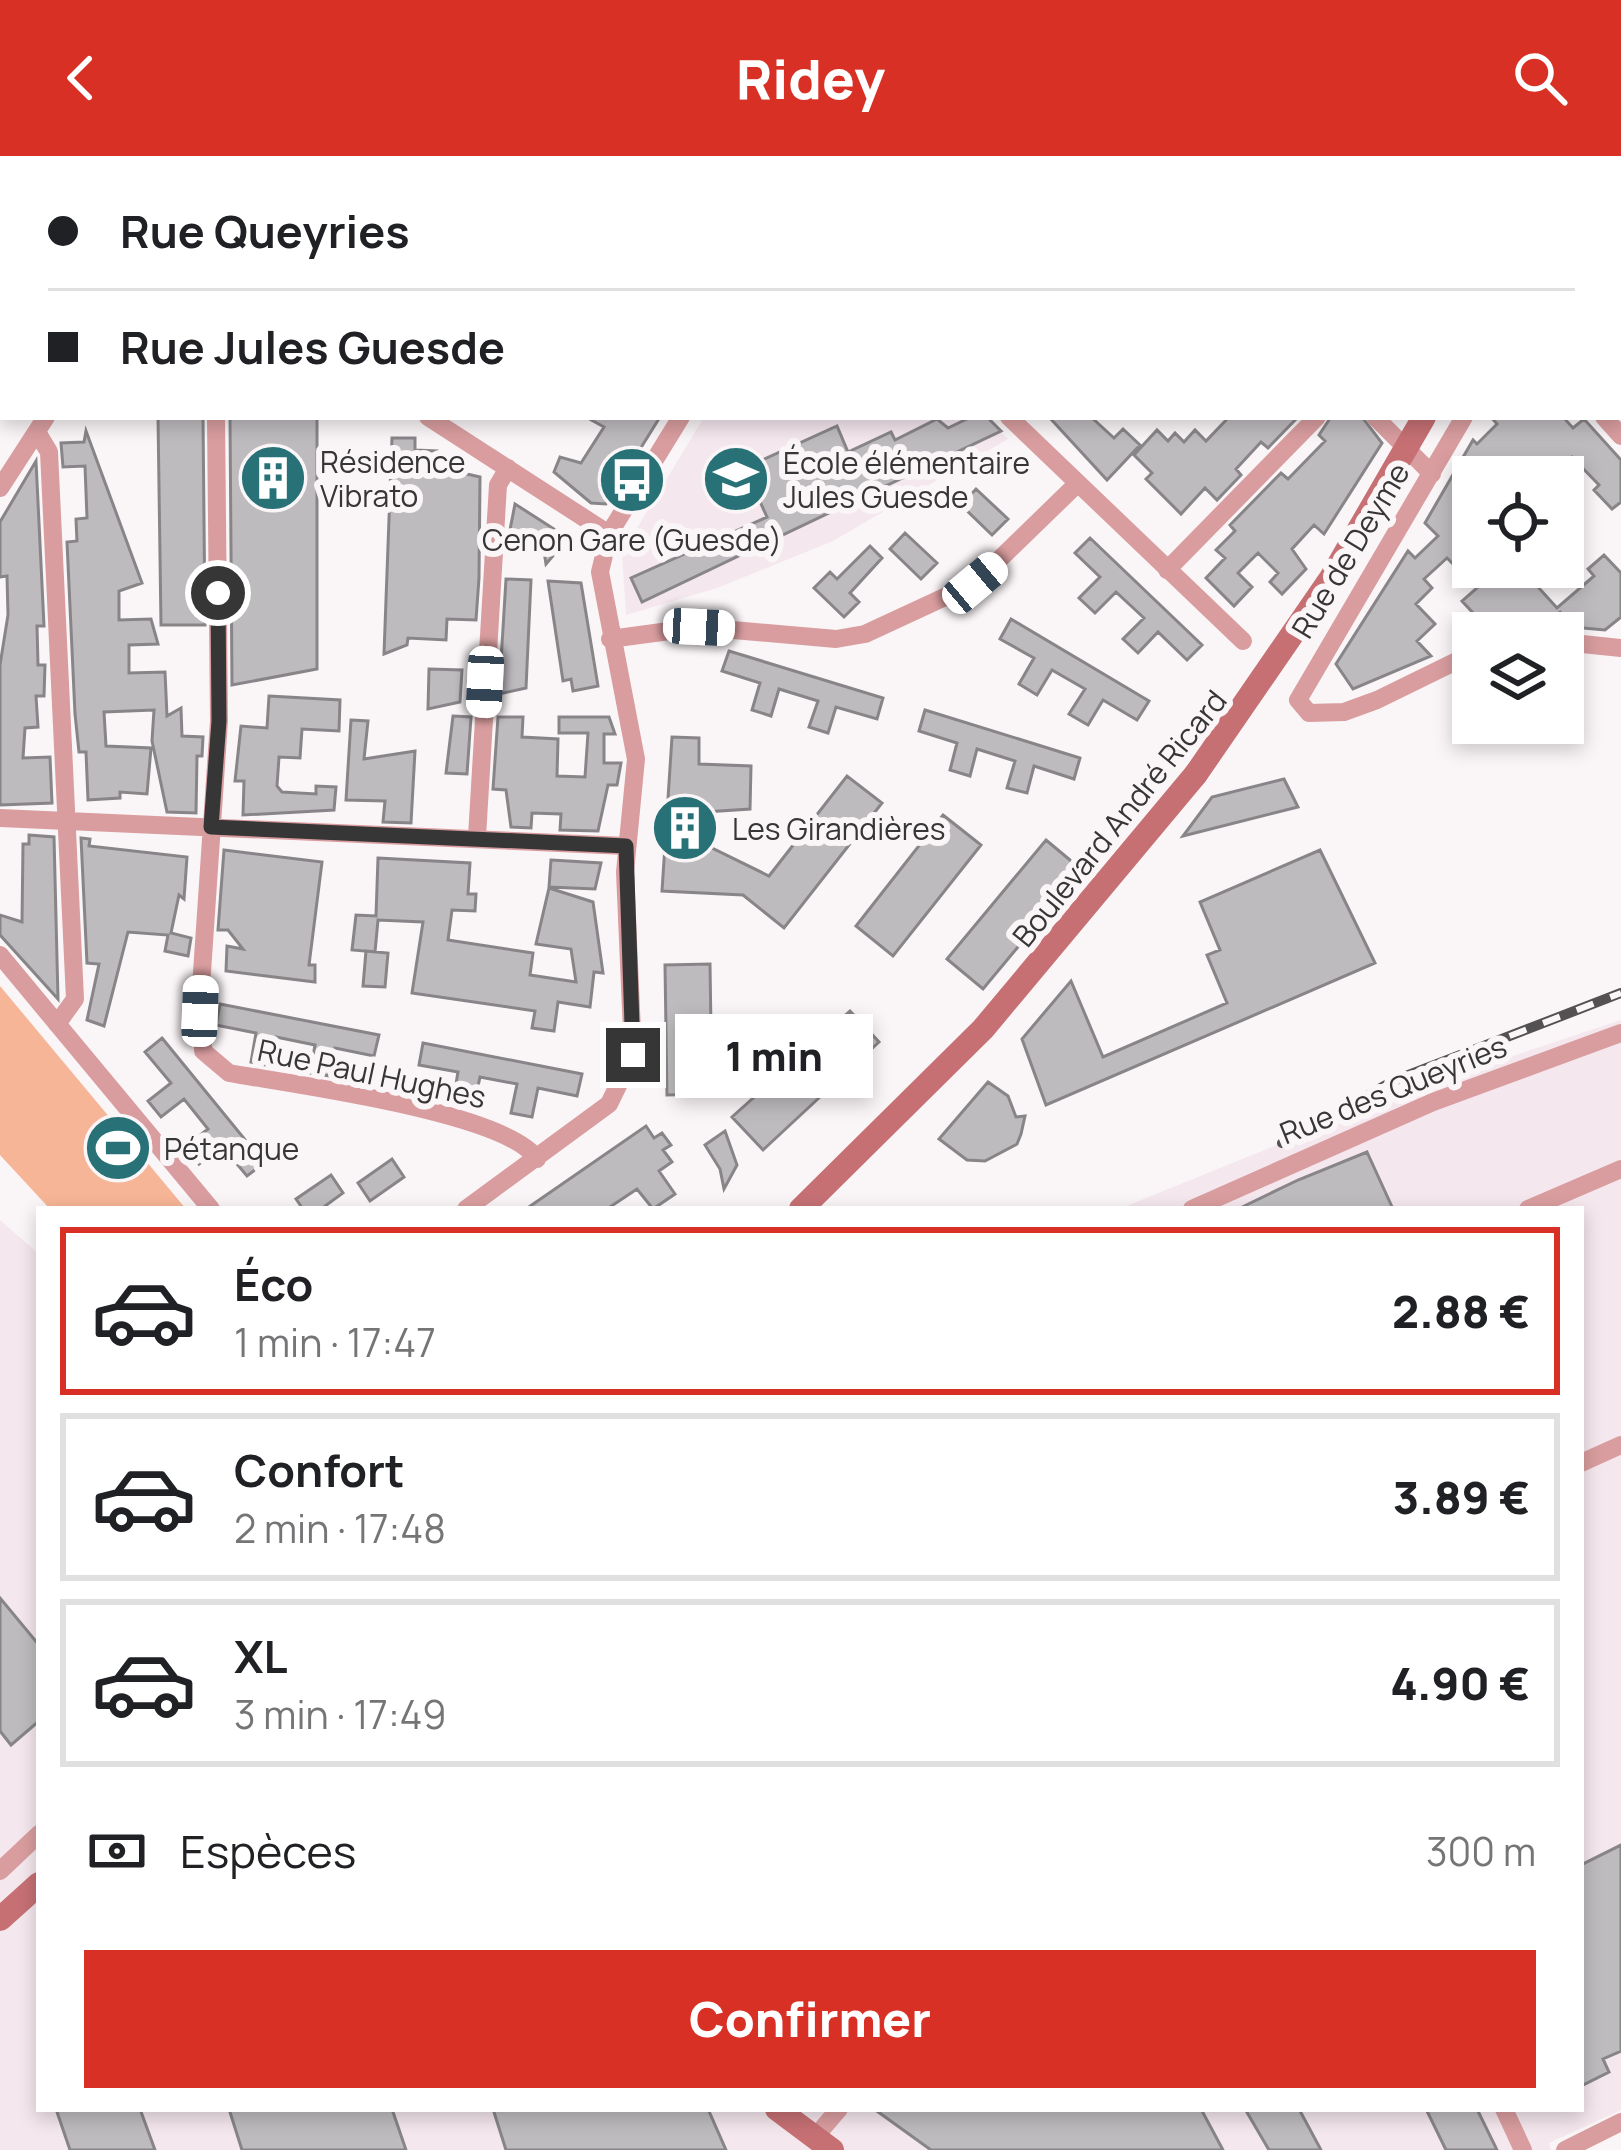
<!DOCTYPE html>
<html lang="fr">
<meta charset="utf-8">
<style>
body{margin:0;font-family:Manrope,sans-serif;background:#f2f2f2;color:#202124;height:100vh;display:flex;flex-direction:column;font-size:45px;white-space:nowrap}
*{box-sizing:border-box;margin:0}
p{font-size:39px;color:#757577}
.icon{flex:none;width:66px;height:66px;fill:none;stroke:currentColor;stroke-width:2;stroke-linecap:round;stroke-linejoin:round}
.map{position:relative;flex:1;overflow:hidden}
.side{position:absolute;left:36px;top:1050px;width:1548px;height:906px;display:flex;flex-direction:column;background:#fff;border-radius:0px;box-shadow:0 6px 18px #0003}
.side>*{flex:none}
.banner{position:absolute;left:0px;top:0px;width:1623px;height:264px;box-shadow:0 6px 18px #0003;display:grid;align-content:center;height:264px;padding:0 48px;background:#fff}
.tools{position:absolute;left:1452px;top:300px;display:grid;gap:24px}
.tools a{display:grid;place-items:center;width:132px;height:132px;border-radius:0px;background:#fff;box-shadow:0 6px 18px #0003;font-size:60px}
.end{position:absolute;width:54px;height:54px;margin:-27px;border:15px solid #373636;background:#fff;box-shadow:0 0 0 6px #fff}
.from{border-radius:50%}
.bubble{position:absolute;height:84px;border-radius:0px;background:#fff;box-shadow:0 6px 18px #0003;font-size:39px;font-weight:800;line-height:84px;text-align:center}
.car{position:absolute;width:36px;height:72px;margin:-36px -18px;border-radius:15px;box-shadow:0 0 9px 3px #0007;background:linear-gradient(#fff 24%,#345 0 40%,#fff 0 76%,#345 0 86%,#fff 0)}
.banner b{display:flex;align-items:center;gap:42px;height:114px;font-size:45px}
.banner b+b{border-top:3px solid #e0e0e0}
.banner i{width:30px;height:30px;background:#202124}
ul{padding:21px 0 0;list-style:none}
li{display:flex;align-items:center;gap:36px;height:168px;margin:0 24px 18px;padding:0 24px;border:6px solid #e0e0e0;border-radius:0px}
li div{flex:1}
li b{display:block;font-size:45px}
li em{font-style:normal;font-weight:800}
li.selected{border-color:#d93025}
li>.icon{width:108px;height:108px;stroke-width:1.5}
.pay{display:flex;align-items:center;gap:30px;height:132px;padding:0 48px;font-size:45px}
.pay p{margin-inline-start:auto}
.cta{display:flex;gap:24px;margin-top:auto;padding:24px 48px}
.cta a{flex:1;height:138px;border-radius:0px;background:#d93025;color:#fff;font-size:48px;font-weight:800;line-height:138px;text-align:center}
header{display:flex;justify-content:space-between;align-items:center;height:156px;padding:0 48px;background:#d93025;color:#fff;font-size:54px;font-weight:800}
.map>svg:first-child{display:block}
.built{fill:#f4e7ed}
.green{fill:#f6b596}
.building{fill:#bebbbf;stroke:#888589;stroke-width:3}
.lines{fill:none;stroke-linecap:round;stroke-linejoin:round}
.street{stroke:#d99d9f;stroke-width:18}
.secondary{stroke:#c67074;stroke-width:24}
.primary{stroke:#b64d56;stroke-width:27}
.tram{stroke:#535151;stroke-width:3}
.rail-casing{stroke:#535151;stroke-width:10}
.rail{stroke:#faf5f7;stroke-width:6;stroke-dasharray:18;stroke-linecap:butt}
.secondary-bridge{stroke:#c67074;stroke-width:24}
.route{stroke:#373636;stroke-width:15}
.labels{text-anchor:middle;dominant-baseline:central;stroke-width:12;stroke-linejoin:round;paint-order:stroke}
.poi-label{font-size:30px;fill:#373636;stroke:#faf5f7;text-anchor:start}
.street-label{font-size:30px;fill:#373636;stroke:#faf5f7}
</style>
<header><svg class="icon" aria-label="back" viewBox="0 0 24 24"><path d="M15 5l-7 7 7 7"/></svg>Ridey<svg class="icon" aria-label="search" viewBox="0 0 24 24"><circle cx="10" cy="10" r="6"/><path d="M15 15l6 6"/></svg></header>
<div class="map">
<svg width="1621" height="1994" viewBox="0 0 1621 1994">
<rect width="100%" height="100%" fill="#faf5f7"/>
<path class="built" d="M704 261H986L1008 283 833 385 717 432 626 459 622 397Z
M1621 864V1954L1549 1987 1551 1994H0V1064L39 1098V1953H1581V1053H1119L1417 932Z"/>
<path class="green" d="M0 830 186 1053H50L0 999Z"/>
<path class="building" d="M158 261H203L205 469H161Z
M230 261H317V513L232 529Z
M586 261H660L606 348 591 347 554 316 560 301 581 307 604 271Z
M971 261H987L1001 275 642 446 631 422 767 361 742 306 757 299 760 305 837 270 848 296 891 276 895 284 937 263 948 272Z
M1049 261H1091L1114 282 1123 273 1140 289 1107 324Z
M1229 261H1298L1268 292 1261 286 1236 313 1241 319 1217 344 1205 332 1181 358 1146 323 1152 317 1134 299 1157 274 1168 285 1175 277 1184 286 1195 274 1206 285Z
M1331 261H1362L1382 287 1324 378 1314 369 1292 393 1306 413 1282 438 1270 426 1278 417 1258 397 1238 417 1252 431 1234 450 1206 422 1225 402 1216 394 1235 375 1230 369 1281 317 1288 323 1325 285 1319 279Z
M1491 261H1563L1573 272 1584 263 1621 304V346L1612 353 1594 334 1599 329 1572 301 1550 321 1534 305 1517 321H1473V411H1520L1557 452 1594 420 1588 413 1604 399 1621 417V461L1605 474 1572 471 1560 456 1545 468 1531 461 1488 473 1462 445 1477 432 1447 402 1424 423 1432 432 1416 448 1435 468 1417 485 1431 500 1353 533 1336 508 1408 395 1415 402 1438 380 1425 367 1473 284 1477 288 1497 268Z
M86 275 142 427 119 435V464L151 463 158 488 129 489V517L165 516 167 560 181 552 182 580 203 581 202 600H197L196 657 167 656 152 585 154 554 104 556 106 590 151 592 147 638 120 636V642L88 644 86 596H79L75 558 67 386 77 385 76 363 87 362 85 310 63 311 61 287 84 286Z
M392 282H415V294L437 295 436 301 454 305V315L480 321 479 422 476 464 447 463 446 484 408 482 407 489 384 498Z
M36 305 44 470H37L38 509H45L44 540H36L38 571 25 572 23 602 50 601 52 647 0 649V509L8 459 7 420 0 421V366Z
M976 333 1008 363 992 379 961 349Z
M515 348 568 382 546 408 542 383 533 384 532 394 509 379Z
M905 377 937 407 921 423 890 393Z
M1090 382 1202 489 1187 504 1158 476 1138 497 1123 483 1144 462 1116 436 1095 457 1079 442 1100 421 1075 397Z
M870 390 882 402 850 437 859 446 844 461 814 432 830 416 837 423Z
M506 423 531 424 526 532 499 538Z
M548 425 581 427 598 530 573 535 571 523 563 525Z
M1011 463 1149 545 1137 564 1103 544 1088 569 1069 558 1085 533 1052 514 1037 539 1019 528 1034 502 1000 483Z
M729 495 883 542 877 563 836 551 828 577 809 571 818 545 779 533 771 560 752 554 760 527 722 515Z
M429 513 462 514 460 546 428 553Z
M269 540 340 544 339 575 302 573 300 602 279 601 277 630 282 636 316 638V630L336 631 334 654 243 659 244 625H235L241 570 267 572Z
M925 554 1080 602 1074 623 1034 610 1027 637 1007 632 1015 605 977 593 970 620 950 614 957 587 919 575Z
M453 560 471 561 467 618 446 617Z
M498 561H523L522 581 558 583 557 620 585 621 588 577H559V561H609L615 578H604V607H621L617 629H608L598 675 560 674 561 658 532 657 531 672 511 671 506 634 493 633Z
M351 564 368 565 364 603 415 595 411 667 383 666 385 645 346 644Z
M672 581 699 582V608L751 610 750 653 705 656 704 688 769 720 847 620 882 647 784 772 743 739 662 735Z
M1284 623 1298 651 1183 680 1212 641Z
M943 659 981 689 893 800 856 770Z
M29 679 54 681 58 843 0 779V759L22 766 23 688H29Z
M81 682 90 683 89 690 187 701 184 743 179 739 171 777 191 782 188 800 165 795 168 779 128 776 104 870 87 864 99 808 87 807Z
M1046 684 1082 714 983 833 947 803Z
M224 694 322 706 309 809H315V826L226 815 227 790 243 793 228 774H218Z
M1320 694 1375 807 1046 949 1022 883 1071 825 1103 901 1227 847 1207 799 1220 794 1200 746Z
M378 702 470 707 468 738H476L475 755 452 754 448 784 533 797 530 819 576 826 571 793 536 788 549 732 593 746 603 817 594 816 590 851 558 846 554 875 532 872 535 855 412 837 423 766 378 764 375 796 352 794 356 759 376 760Z
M551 704 601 707 595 733 549 731Z
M366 795 388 797 385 831 363 830Z
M710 808 712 938 667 939 665 809Z
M220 848 379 879 374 900 335 892 330 920 310 917 315 889 276 881 271 910 251 906 256 877 216 869Z
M850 855 879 886 763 994 732 961Z
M162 882 264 1007 247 1020 221 989 199 1008 185 991 208 973 184 943 161 961 148 945 171 927 145 896Z
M423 887 582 918 577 940 538 932 532 961 511 957 517 928 480 921 474 949 453 945 458 916 419 909Z
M988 926 1008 940 1016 961 1025 960 1021 978 1017 988 985 1005 967 1004 939 983Z
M646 970 654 982 662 977 671 989 663 994 672 1006 659 1015 675 1038 653 1053 637 1033 607 1053H526Z
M725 975 737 1009 724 1033 720 1013 705 989Z
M1367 996 1393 1053H1238L1298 1024Z
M392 1003 404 1021 370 1045 358 1027Z
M331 1019 343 1037 321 1053H303L296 1043Z
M0 1442 39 1489V1565L11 1589 0 1575Z
M1621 1689V1895L1603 1903 1609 1916 1581 1930V1709Z
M56 1953H140L155 1994H70Z
M229 1953H392L406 1994H242Z
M493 1953H708L726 1994H506Z
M874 1953H1201L1223 1994H931Z
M1245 1953H1299L1321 1994H1269Z
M1426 1953H1477L1497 1994H1446Z"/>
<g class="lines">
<path class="street" d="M581 0V3
M710 3 711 0
M216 261 219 565 201 831 203 895 229 917C290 928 506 956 537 1003
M428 261 609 378
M1009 261 1243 485
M1375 261 1432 318
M1464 261 1298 544 1309 557 1344 556 1377 544 1473 497
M1604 261 1621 280
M37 276 49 296 75 843 57 868
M0 332 46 261
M1167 414 1317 261
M610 483 699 471 836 483 865 478 975 427 1077 328
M1563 486 1621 492
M0 662 626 690
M477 681 498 329 508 312
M0 799 211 1053
M466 1053 609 948 633 899 625 716 636 603 600 416 609 378 681 261
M1192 1053 1433 946 1621 877
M1528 1053 1621 1013
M1581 1307 1621 1289
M0 1715 39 1678
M1504 1953 1523 1994
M815 1981 839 1953
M1565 1994 1621 1966"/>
<path class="secondary" d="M1560 3 1562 0
M801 1053 983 873 1196 618
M0 1763 39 1728
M777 1953 832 1994"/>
<path class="primary" d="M1581 3 1583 0
M1620 6H1621
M0 41H3
M1620 213 1621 214"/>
<path class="tram" d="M573 3 661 0
M0 13H3"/>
<defs>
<path id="rail" d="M35 3 37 0
M123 3 126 0
M0 67 3 63
M0 169 3 165
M1282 987 1393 925 1621 837"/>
</defs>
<use href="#rail" class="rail-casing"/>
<use href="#rail" class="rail"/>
<path class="secondary-bridge" d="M1196 618 1331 422 1424 261"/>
</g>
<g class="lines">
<path class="route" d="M218 437 219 565 211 671 626 690 633 899"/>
</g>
<defs>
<symbol id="building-disc" viewBox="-11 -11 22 22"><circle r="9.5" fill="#277177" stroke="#faf5f7"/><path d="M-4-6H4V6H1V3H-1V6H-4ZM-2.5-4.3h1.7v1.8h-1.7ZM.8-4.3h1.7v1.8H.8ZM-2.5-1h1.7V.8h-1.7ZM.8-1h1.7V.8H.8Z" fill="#fff"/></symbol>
<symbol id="school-disc" viewBox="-11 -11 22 22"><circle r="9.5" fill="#277177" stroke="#faf5f7"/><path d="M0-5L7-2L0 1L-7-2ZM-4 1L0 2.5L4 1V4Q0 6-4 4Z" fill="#fff"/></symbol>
<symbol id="bus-disc" viewBox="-11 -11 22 22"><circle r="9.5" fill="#277177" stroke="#faf5f7"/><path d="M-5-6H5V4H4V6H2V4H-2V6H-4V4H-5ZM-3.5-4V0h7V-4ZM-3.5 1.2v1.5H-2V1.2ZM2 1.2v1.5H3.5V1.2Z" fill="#fff"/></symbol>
<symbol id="stadium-disc" viewBox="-11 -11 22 22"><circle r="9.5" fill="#277177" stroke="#faf5f7"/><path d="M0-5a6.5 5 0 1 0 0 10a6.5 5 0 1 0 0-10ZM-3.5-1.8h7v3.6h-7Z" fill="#fff"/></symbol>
</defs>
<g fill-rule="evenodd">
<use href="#building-disc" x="235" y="284" width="76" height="76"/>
<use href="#school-disc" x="698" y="285" width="76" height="76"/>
<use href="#bus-disc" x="594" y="286" width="76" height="76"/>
<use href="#building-disc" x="647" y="634" width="76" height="76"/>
<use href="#stadium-disc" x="80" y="954" width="76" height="76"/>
</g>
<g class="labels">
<g class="poi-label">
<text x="320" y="305">Résidence<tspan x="320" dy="34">Vibrato</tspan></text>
<text x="783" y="306">École élémentaire<tspan x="783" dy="34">Jules Guesde</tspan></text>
<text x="632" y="383" text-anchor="middle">Cenon Gare (Guesde)</text>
<text x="732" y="672">Les Girandières</text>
<text x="164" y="992">Pétanque</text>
</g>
<g class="street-label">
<text transform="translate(1350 394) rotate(-59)">Rue de Deyme</text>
<text transform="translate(1119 662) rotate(-51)">Boulevard André Ricard</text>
<text transform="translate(372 917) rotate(12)">Rue Paul Hughes</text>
<text transform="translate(1393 933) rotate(-22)">Rue des Queyries</text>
</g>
</g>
</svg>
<div class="tools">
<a><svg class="icon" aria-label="locate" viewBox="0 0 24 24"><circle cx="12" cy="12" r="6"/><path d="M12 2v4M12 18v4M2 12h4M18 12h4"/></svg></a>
<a><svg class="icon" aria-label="layers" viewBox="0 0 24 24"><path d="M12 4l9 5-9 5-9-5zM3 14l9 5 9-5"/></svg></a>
</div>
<i class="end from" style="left:218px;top:437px"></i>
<i class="end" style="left:633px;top:899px"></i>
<div class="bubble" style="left:675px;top:858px;width:198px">1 min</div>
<i class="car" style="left:975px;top:427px;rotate:50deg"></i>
<i class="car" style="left:699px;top:471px;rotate:93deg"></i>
<i class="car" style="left:485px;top:526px;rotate:183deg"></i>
<i class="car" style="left:200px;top:855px;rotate:2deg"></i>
<div class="banner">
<b><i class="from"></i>Rue Queyries</b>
<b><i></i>Rue Jules Guesde</b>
</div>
<section class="side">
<ul>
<li class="selected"><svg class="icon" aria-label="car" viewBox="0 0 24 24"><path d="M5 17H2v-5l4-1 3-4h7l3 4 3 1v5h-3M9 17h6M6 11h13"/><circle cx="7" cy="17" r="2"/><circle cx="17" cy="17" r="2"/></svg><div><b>Éco</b><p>1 min · 17:47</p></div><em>2.88 €</em></li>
<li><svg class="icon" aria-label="car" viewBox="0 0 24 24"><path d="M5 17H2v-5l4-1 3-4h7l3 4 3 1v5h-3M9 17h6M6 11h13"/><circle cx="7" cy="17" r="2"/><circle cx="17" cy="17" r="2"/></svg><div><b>Confort</b><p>2 min · 17:48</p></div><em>3.89 €</em></li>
<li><svg class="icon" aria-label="car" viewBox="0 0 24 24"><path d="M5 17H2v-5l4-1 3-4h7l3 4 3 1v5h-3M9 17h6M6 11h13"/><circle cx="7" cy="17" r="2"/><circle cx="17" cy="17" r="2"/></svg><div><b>XL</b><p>3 min · 17:49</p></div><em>4.90 €</em></li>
</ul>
<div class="pay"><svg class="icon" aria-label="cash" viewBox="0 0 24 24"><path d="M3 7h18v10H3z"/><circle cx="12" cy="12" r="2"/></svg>Espèces<p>300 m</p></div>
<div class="cta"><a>Confirmer</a></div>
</section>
</div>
